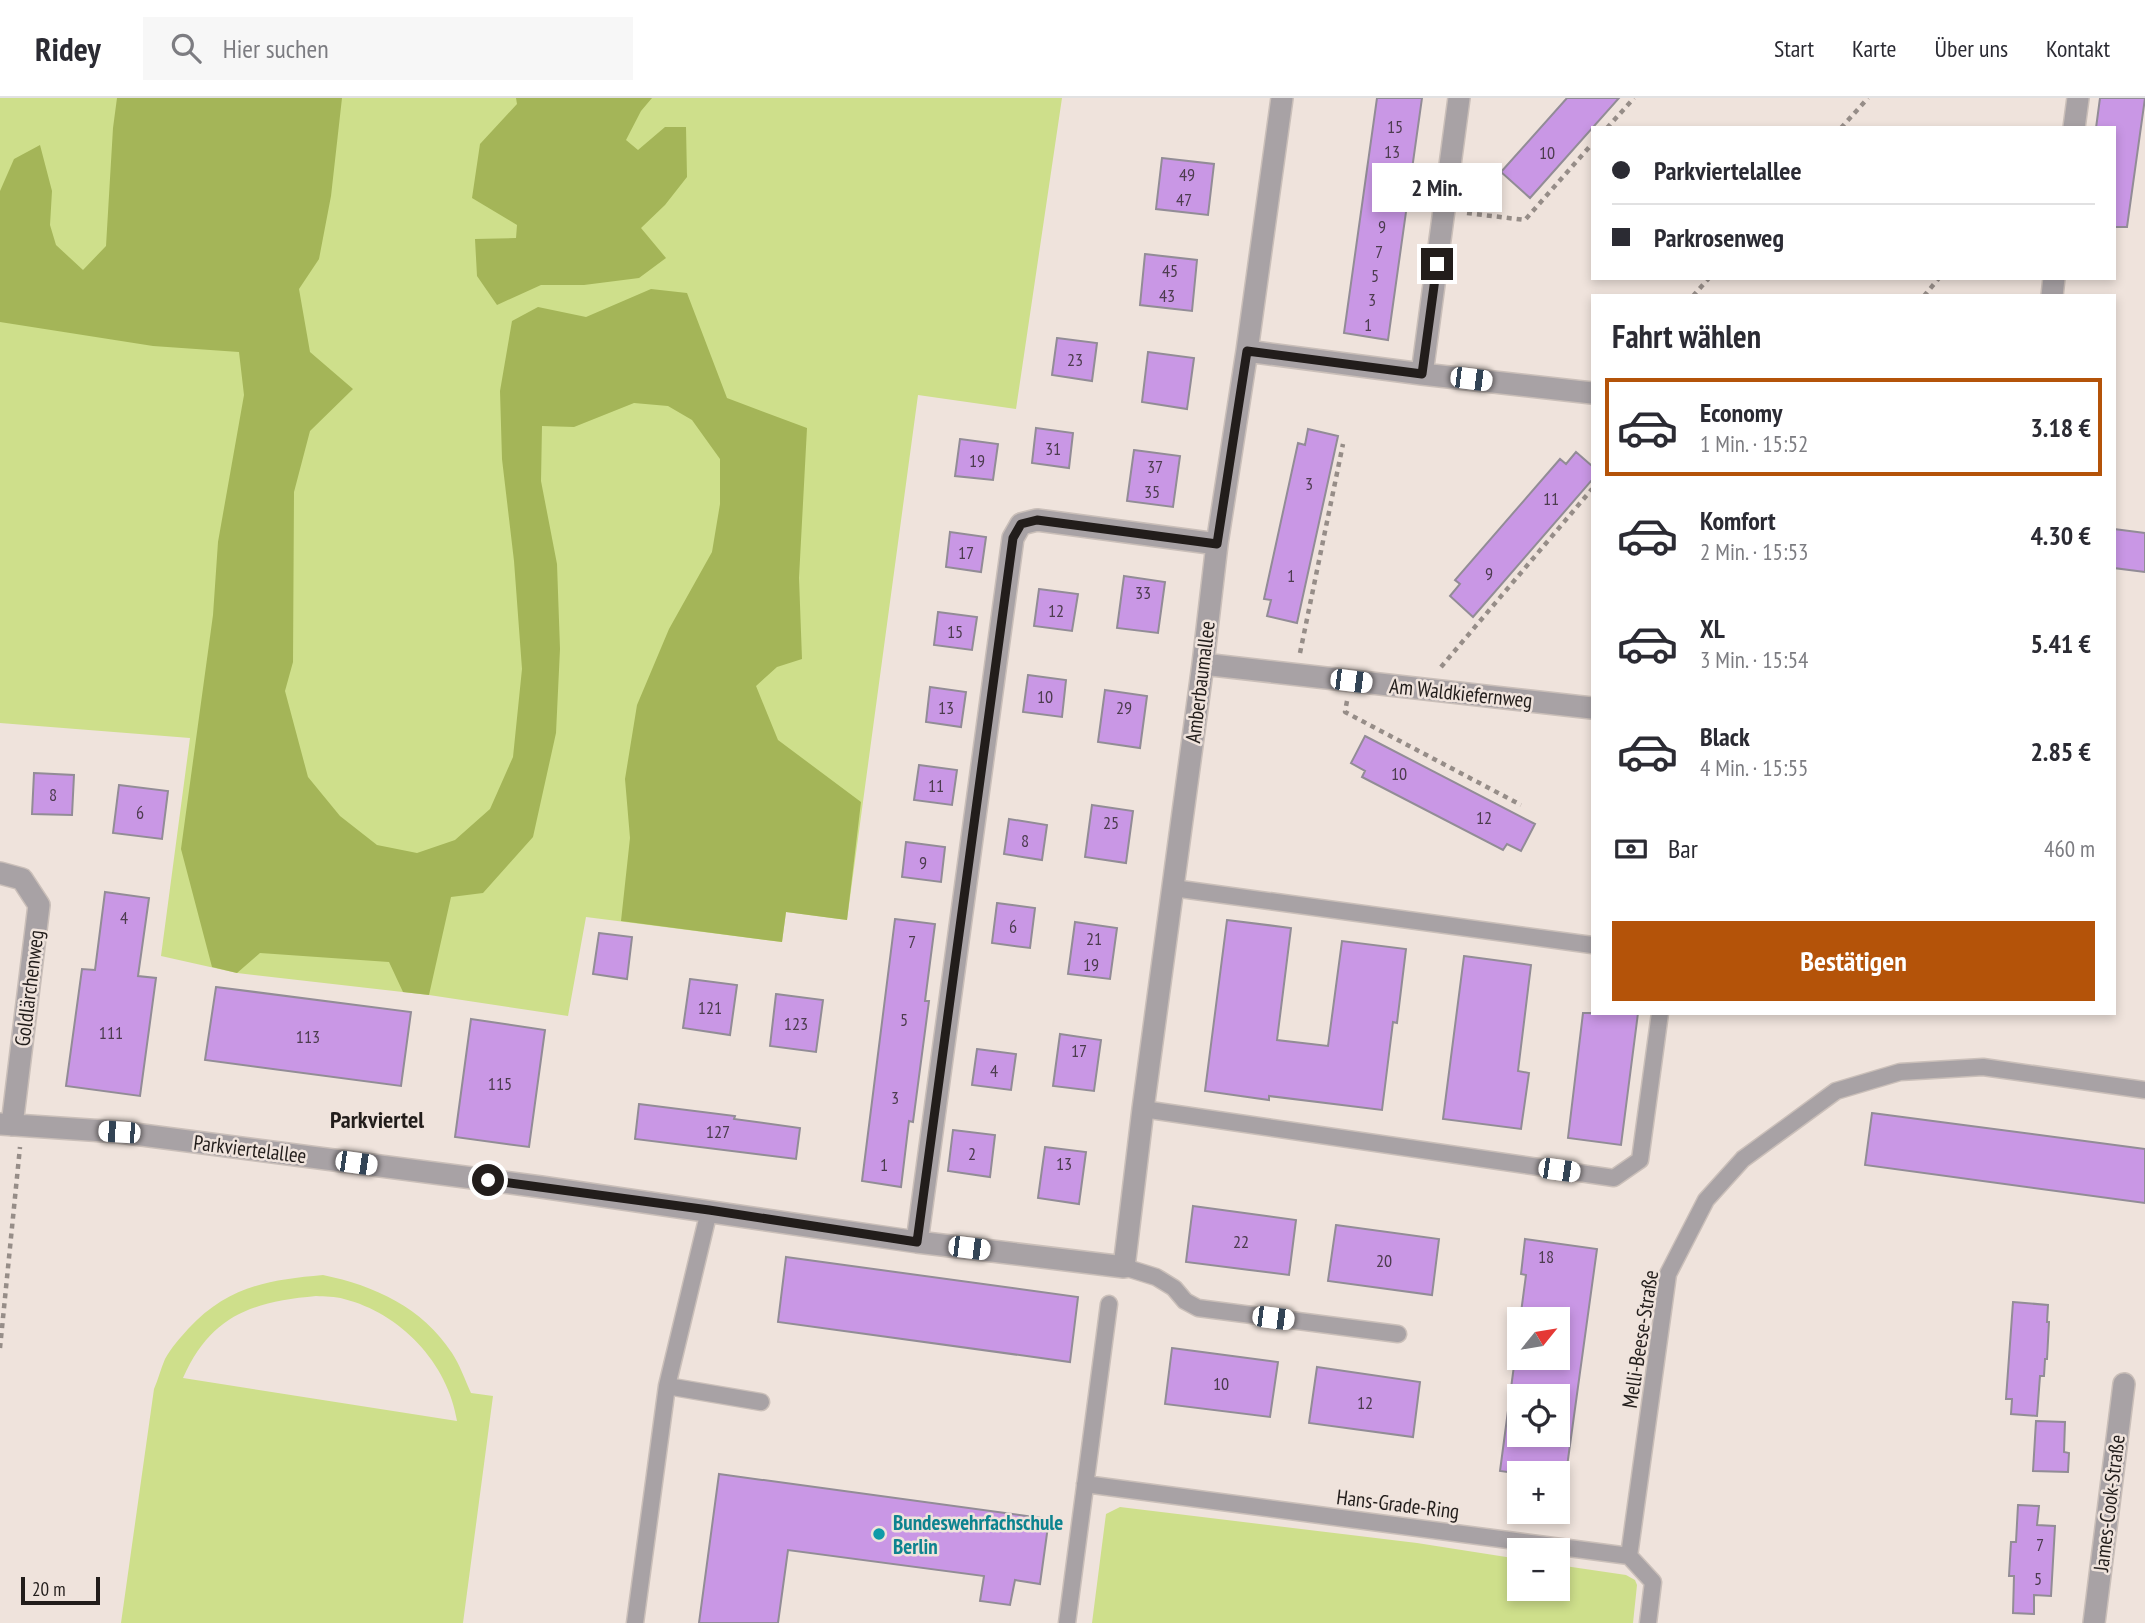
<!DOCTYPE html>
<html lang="de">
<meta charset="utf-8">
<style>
body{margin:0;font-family:"PT Sans Narrow",sans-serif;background:#f7f7f7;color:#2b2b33;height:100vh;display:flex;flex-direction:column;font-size:26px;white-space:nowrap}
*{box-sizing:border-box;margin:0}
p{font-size:23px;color:#7c7c81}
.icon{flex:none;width:38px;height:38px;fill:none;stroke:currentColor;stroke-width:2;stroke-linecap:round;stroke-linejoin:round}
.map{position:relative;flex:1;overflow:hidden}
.side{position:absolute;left:1591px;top:196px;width:525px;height:721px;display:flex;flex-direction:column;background:#fff;border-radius:0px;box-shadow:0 4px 10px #0003}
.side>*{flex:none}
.hud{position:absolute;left:1591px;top:28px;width:525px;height:154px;border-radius:0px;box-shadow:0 4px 10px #0003;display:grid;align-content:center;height:154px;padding:0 21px;background:#fff}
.needle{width:46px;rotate:60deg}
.fabs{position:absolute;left:1507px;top:1209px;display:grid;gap:14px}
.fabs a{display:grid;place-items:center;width:63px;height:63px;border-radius:0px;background:#fff;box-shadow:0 4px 10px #0003;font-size:35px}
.scale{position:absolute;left:21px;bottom:18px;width:79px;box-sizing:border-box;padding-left:7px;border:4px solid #221d1b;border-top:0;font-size:19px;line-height:24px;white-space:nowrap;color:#221d1b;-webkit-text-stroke:5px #efe3dc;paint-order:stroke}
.end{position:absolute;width:32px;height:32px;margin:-16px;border:9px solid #221d1b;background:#fff;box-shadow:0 0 0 4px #fff}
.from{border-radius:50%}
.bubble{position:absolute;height:49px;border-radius:0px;background:#fff;box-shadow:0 4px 10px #0003;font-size:23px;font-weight:700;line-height:49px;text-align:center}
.car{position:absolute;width:21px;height:42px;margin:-21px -10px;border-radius:9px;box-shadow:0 0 5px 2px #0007;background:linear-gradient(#fff 24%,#345 0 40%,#fff 0 76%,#345 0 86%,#fff 0)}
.hud b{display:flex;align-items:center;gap:24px;height:66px;font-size:26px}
.hud b+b{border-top:2px solid #e1e1e2}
.hud i{width:18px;height:18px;background:#2b2b33}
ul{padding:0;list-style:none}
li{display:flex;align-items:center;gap:21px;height:98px;margin:0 14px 10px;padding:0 7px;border:4px solid transparent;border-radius:0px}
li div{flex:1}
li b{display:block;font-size:26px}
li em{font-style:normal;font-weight:700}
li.selected{border-color:#b45309}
li>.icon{width:63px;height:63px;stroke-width:1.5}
h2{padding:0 21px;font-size:32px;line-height:84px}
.pay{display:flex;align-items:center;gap:18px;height:77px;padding:0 21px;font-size:26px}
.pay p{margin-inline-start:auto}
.action{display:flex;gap:14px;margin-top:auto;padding:14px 21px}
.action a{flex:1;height:80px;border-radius:0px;background:#b45309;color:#fff;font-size:28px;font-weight:700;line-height:80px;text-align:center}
header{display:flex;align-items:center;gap:42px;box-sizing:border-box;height:98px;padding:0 35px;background:#fff;border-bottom:2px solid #e1e1e2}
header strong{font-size:33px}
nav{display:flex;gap:38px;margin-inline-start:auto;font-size:24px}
.search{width:490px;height:63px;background:#f7f7f7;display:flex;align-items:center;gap:18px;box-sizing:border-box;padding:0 24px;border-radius:0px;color:#7c7c81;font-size:26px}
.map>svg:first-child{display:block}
.green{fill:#cedf8b;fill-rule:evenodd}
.forest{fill:#a4b558}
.building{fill:#c997e5;stroke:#928c96;stroke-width:2;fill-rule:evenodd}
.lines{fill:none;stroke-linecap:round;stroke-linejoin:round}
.service-casing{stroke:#cabfb9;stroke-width:19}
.minor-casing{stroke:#cabfb9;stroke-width:24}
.path{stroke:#968d88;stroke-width:4.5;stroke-dasharray:5 5;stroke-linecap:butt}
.service{stroke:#a8a2a5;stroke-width:16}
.minor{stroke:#a8a2a5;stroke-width:21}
.route{stroke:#221d1b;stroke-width:9}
.culture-dot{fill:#0f9aa8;stroke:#efe3dc;stroke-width:2.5}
.labels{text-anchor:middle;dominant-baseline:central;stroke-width:5;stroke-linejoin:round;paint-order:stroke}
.number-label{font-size:18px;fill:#4c3c4e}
.street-label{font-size:21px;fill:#221d1b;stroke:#efe3dc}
.culture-label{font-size:21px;font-weight:bold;fill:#0d838f;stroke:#efe3dc;text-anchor:start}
.quarter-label{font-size:24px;font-weight:bold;fill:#221d1b;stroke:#efe3dc}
</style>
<header>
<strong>Ridey</strong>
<div class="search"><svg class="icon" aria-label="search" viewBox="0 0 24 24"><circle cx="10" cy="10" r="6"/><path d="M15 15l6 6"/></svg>Hier suchen</div>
<nav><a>Start</a><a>Karte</a><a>Über uns</a><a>Kontakt</a></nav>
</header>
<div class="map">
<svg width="2145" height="1525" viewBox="0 0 2145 1525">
<rect width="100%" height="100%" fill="#efe3dc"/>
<path class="green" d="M0 0H1062L1016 311 918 297 847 822 786 814 782 844 586 819 568 918 429 897 237 875 161 858 190 640 0 625Z
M323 1177C375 1188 422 1209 452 1255 460 1267 465 1282 471 1295L493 1298 463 1525H121L154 1291C158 1282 161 1270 165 1261 171 1250 180 1240 188 1231 228 1188 268 1182 323 1177ZM316 1198C325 1199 335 1198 344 1201 400 1215 448 1265 457 1323L183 1280C211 1217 252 1204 316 1198Z
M1120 1409 1417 1445 1519 1461V1491H1558V1467L1626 1477 1635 1482 1637 1487 1633 1525H1092L1106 1416Z"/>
<path class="forest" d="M117 0H342L331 98 319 161 299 191 310 254 353 291 310 333 294 394 293 564 285 593 308 679 340 718 377 747 417 755 455 742 490 711 513 659 522 571 514 463 502 361 500 293 512 223 538 209 586 219 651 191 687 195 727 300 807 330 799 480 802 561 777 569 756 588 778 642 861 704 847 822 786 814 782 844 621 823 630 740 625 681 637 607 669 531 712 454 720 406V361L692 322 668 308 634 305 574 329 542 328 541 383 557 466 560 551 556 635 533 739 483 795 451 799 429 897 403 894 389 864 260 855 237 875 212 869 181 751 213 517 218 444 244 297 239 254 153 248 0 224V93L14 61 40 47 52 93 50 127 56 147 83 172 106 148 113 30Z
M516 0H652L641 13 626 42 638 52 665 29H686L687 79 665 107 641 130 666 160 639 180 584 187H541L497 207 477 178 475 141 516 140 517 127 472 100 480 46 517 6Z"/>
<path class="building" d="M1377 0H1422L1388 242 1344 235Z
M1567 0H1619L1530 100 1501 74Z
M2100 0H2145L2127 129H2114V30H2096Z
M1162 60 1214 66 1208 117 1156 111Z
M1145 156 1197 162 1192 213 1140 207Z
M1057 240 1097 245 1092 283 1052 277Z
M1148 254 1194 260 1187 311 1142 304Z
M1036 330 1073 335 1069 370 1032 365Z
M1308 331 1338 338 1297 525 1267 518 1271 502 1264 501 1298 345 1305 347Z
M960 341 998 346 993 382 955 378Z
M1134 352 1180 358 1173 409 1127 403Z
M1576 354 1592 368V382L1473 519 1450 498 1460 486 1455 482 1560 361 1566 366Z
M2114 431 2145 435V474L2114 470Z
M950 434 986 439 981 474 946 469Z
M1124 478 1165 484 1158 535 1117 530Z
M1039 491 1078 496 1072 533 1034 528Z
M938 514 977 519 972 552 934 547Z
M1028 577 1066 582 1062 619 1023 614Z
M930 589 966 594 961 629 926 624Z
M1105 592 1147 598 1140 650 1098 644Z
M1365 638 1535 726 1521 753 1507 746 1503 752 1362 679 1365 673 1351 665Z
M919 667 957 672 952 707 914 702Z
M34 675 74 677 72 717 32 716Z
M119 687 168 693 162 741 113 735Z
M1092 707 1133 713 1126 765 1085 759Z
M1009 721 1047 727 1042 762 1004 756Z
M906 744 945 749 941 784 902 779Z
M105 794 149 800 138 878 156 880 140 998 66 988 82 871 95 872Z
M997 805 1035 810 1030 850 992 845Z
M895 821 935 826 925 903H929L913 1024 909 1023 901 1089 862 1083Z
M1227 822 1291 830 1277 942 1328 948 1342 843 1406 851 1397 925 1393 924 1382 1012 1269 998V1002L1205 993Z
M1075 824 1117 830 1110 881 1068 876Z
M599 835 632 839 627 881 593 876Z
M1464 858 1531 867 1518 973 1529 975 1521 1031 1443 1021Z
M690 881 737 887 730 937 683 930Z
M216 889 411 914 401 988 205 962Z
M776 896 823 902 816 954 770 948Z
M1583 915H1638L1621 1047 1568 1040Z
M471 921 545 932 529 1049 455 1039Z
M1060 936 1101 942 1094 993 1053 988Z
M977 951 1016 956 1011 992 972 987Z
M639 1006 735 1018 734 1021 800 1030 796 1061 635 1041Z
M1872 1015 2145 1051V1105L1865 1067Z
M953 1032 995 1037 990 1079 948 1073Z
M1045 1049 1086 1054 1079 1106 1038 1100Z
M1193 1108 1296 1122 1289 1177 1186 1164Z
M1336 1127 1439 1141 1432 1197 1328 1183Z
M1525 1141 1597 1151 1566 1376H1522L1500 1373 1519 1230V1260H1558V1222H1520L1526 1177 1521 1176ZM1519 1298H1558V1337H1519Z
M786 1159 1078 1199 1070 1264 778 1224Z
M2013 1204 2048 1207 2047 1224H2049L2047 1261H2045L2044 1278H2040L2037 1318 2011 1316 2012 1301H2006Z
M1172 1250 1278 1264 1270 1319 1165 1306Z
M1317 1269 1420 1284 1413 1339 1309 1325Z
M2036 1323 2065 1324 2064 1354 2069 1355 2068 1374 2033 1373Z
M719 1376 1049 1421 1040 1486 1015 1482 1010 1507 980 1503 984 1478 788 1452 778 1525H699Z
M2018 1407 2039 1408 2037 1427 2055 1428 2051 1498 2034 1497V1516L2013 1515 2014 1478H2009L2011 1444H2016Z"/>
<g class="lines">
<defs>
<path id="service" d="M1173 790 1592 847
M1143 1011 1614 1080 1640 1062 1660 915
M1124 1169 1156 1179 1174 1190 1185 1203 1198 1210 1398 1236
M667 1288 761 1304
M1085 1386 1629 1458 1653 1484 1648 1525
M1629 1458 1668 1176 1706 1102 1743 1061 1836 993 1900 974 1983 969 2145 992
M635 1525 667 1288 709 1113
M1067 1525 1109 1206"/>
<path id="minor" d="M2074 30 2078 0
M2052 198 2054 180
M1247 253 1422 276 1592 295
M1422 276 1459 0
M1203 566 1592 610
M0 775 22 781 39 807 12 1027
M0 1026 119 1034 541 1089 917 1144 1124 1169 1143 1011 1203 566 1217 446 1247 253 1282 0
M917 1144 1013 440 1021 426 1037 422 1217 446
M2094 1525 2124 1286"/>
</defs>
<use href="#service" class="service-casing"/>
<use href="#minor" class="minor-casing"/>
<path class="path" d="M1607 30 1634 0
M1841 30 1868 0
M1467 115 1525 122 1592 46
M1693 198 1709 180
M1924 198 1939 180
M1300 555 1343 346
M1441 569 1592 391
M1347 603 1345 614 1521 707
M0 1250 20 1049"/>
<use href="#service" class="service"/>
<use href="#minor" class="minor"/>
</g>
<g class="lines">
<path class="route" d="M488 1082 709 1112 917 1144 1013 440 1021 426 1037 422 1217 446 1247 253 1422 276 1437 166"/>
</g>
<circle class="culture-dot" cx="879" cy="1436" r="7"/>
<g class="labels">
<g class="number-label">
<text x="1395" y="28">15</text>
<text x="1392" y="53">13</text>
<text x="1547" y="54">10</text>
<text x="1187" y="76">49</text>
<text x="1184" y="101">47</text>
<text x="1382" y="128">9</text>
<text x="1379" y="153">7</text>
<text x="1170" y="172">45</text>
<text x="1375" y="177">5</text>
<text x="1167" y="197">43</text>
<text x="1372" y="201">3</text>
<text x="1368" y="226">1</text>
<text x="1075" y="261">23</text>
<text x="1053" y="350">31</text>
<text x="977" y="362">19</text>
<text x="1155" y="368">37</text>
<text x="1309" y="385">3</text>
<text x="1152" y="393">35</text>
<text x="1551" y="400">11</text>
<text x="966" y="454">17</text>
<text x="1489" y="475">9</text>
<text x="1291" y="477">1</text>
<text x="1143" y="494">33</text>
<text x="1056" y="512">12</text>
<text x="955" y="533">15</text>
<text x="1045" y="598">10</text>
<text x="946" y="609">13</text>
<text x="1124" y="609">29</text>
<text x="1399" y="675">10</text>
<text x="936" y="687">11</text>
<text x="53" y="696">8</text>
<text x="140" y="714">6</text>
<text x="1484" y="719">12</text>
<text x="1111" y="724">25</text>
<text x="1025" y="742">8</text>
<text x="923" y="764">9</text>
<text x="124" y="819">4</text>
<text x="1013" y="828">6</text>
<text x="1094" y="840">21</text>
<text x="912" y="843">7</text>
<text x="1091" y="866">19</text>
<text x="710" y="909">121</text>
<text x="904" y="921">5</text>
<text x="796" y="925">123</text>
<text x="111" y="934">111</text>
<text x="308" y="938">113</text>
<text x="1079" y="952">17</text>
<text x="994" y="972">4</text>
<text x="500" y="985">115</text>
<text x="895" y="999">3</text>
<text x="718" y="1033">127</text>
<text x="972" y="1055">2</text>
<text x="1064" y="1065">13</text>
<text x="884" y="1066">1</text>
<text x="1241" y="1143">22</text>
<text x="1546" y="1158">18</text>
<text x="1384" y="1162">20</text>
<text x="1221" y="1285">10</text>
<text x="1365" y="1304">12</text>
<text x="2040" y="1446">7</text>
<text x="2038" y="1480">5</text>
</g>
<g class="street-label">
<text transform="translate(1200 584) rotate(-83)">Amberbaumallee</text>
<text transform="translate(1461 595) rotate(6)">Am Waldkiefernweg</text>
<text transform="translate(29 890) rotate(-83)">Goldlärchenweg</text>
<text transform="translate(250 1051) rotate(7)">Parkviertelallee</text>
<text transform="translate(1640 1241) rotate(-81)">Melli-Beese-Straße</text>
<text transform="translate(2109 1405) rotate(-83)">James-Cook-Straße</text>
<text transform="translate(1398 1406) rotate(7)">Hans-Grade-Ring</text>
</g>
<g class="culture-label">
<text x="893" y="1424">Bundeswehrfachschule<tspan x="893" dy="24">Berlin</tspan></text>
</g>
<g class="quarter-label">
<text x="377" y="1021">Parkviertel</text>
</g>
</g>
</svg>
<div class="fabs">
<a><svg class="needle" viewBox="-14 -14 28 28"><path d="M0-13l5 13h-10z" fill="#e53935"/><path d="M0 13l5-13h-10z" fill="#7c7c81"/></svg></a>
<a><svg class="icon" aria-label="locate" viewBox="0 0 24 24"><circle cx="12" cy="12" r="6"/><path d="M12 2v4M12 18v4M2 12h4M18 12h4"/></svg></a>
<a>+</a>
<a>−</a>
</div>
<div class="scale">20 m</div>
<i class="end from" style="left:488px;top:1082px"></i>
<i class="end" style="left:1437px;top:166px"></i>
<div class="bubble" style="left:1372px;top:65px;width:130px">2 Min.</div>
<i class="car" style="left:1471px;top:281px;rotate:97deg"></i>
<i class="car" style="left:1351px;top:583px;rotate:97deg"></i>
<i class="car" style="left:119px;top:1034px;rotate:274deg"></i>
<i class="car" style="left:356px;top:1065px;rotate:98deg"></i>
<i class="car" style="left:1559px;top:1072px;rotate:98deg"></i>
<i class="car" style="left:969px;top:1150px;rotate:97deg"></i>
<i class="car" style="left:1273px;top:1220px;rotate:97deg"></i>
<div class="hud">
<b><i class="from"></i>Parkviertelallee</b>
<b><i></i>Parkrosenweg</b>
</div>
<section class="side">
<h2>Fahrt wählen</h2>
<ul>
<li class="selected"><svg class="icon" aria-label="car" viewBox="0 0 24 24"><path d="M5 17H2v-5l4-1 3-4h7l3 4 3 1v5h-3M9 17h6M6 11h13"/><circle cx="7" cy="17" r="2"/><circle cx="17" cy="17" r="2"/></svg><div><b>Economy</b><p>1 Min. · 15:52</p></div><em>3.18 €</em></li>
<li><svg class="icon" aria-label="car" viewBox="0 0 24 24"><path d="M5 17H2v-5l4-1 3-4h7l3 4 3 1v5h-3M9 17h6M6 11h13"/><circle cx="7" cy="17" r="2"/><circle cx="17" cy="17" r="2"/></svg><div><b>Komfort</b><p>2 Min. · 15:53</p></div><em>4.30 €</em></li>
<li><svg class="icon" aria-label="car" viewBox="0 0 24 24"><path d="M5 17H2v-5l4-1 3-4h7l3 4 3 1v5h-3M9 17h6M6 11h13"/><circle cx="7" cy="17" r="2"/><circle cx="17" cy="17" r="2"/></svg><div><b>XL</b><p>3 Min. · 15:54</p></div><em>5.41 €</em></li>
<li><svg class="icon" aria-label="car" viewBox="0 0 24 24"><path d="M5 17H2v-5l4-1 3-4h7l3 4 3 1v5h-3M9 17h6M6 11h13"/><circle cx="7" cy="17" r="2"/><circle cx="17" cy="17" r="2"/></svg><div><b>Black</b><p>4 Min. · 15:55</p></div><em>2.85 €</em></li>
</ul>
<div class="pay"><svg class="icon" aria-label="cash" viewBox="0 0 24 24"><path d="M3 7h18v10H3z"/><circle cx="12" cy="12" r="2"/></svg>Bar<p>460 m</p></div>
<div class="action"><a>Bestätigen</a></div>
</section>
</div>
